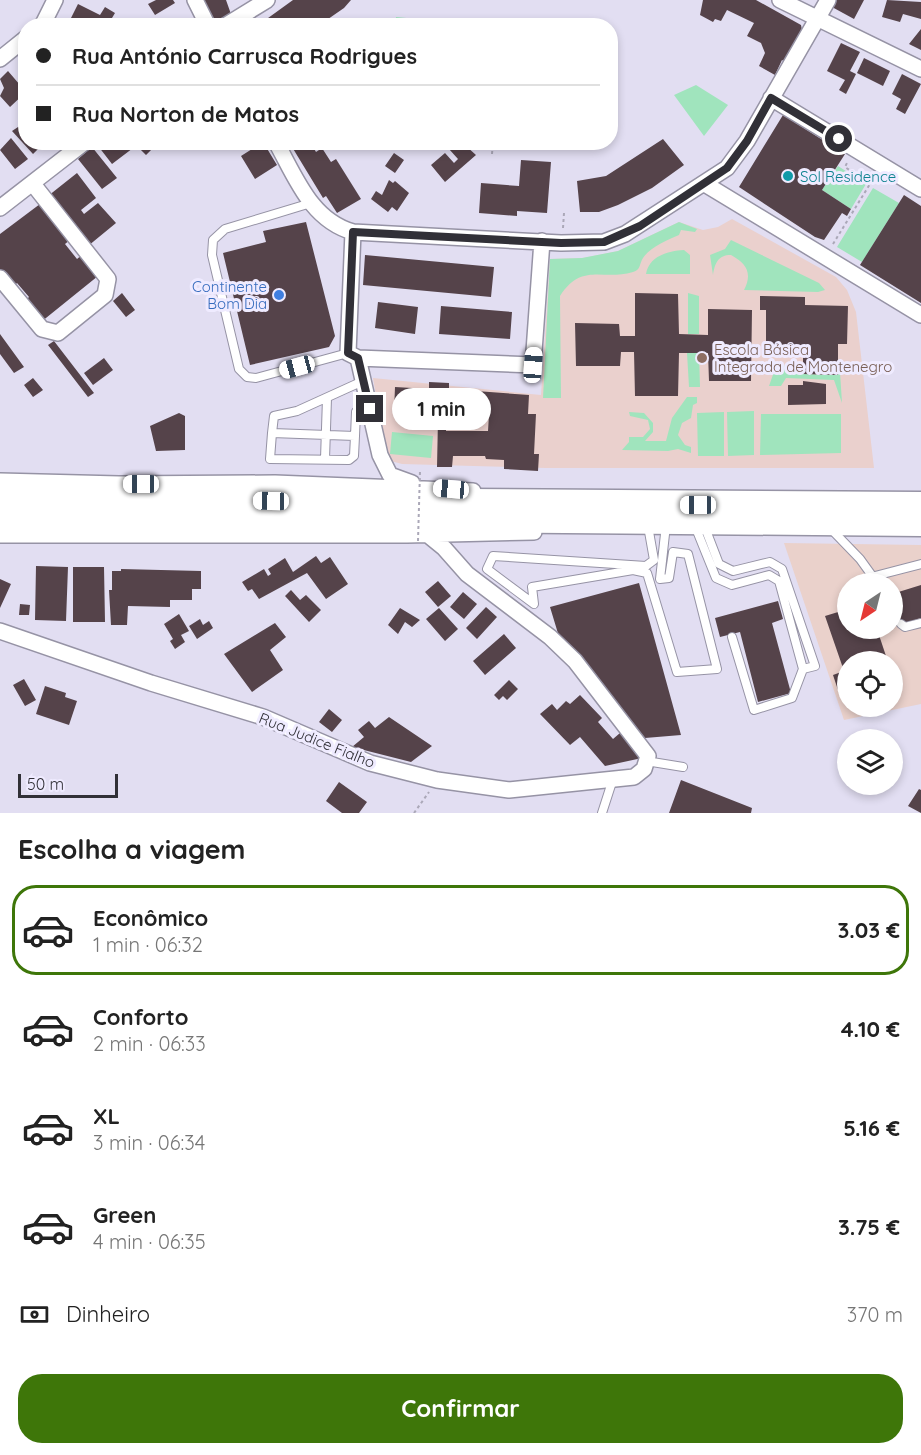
<!DOCTYPE html>
<html lang="pt">
<meta charset="utf-8">
<style>
body{margin:0;font-family:Quicksand,sans-serif;background:#f6f6f6;color:#222;height:100vh;display:flex;flex-direction:column;font-size:22px;white-space:nowrap}
*{box-sizing:border-box;margin:0}
p{font-size:20px;color:#767676}
.icon{flex:none;width:33px;height:33px;fill:none;stroke:currentColor;stroke-width:2;stroke-linecap:round;stroke-linejoin:round}
.map{position:relative;height:813px;overflow:hidden}
.sheet{display:flex;flex-direction:column;background:#fff;flex:1}
.sheet>*{flex:none}
.top-card{position:absolute;left:18px;top:18px;width:600px;height:132px;border-radius:24px;box-shadow:0 3px 9px #0003;display:grid;align-content:center;height:132px;padding:0 18px;background:#fff}
.needle{width:39px;rotate:215deg}
.controls{position:absolute;left:837px;top:573px;display:grid;gap:12px}
.controls a{display:grid;place-items:center;width:66px;height:66px;border-radius:50%;background:#fff;box-shadow:0 3px 9px #0003;font-size:30px}
.scale{position:absolute;left:18px;bottom:15px;width:100px;box-sizing:border-box;padding-left:6px;border:3px solid #313037;border-top:0;font-size:16px;line-height:21px;white-space:nowrap;color:#313037;-webkit-text-stroke:4px #efebff;paint-order:stroke}
.end{position:absolute;width:27px;height:27px;margin:-14px;border:8px solid #313037;background:#fff;box-shadow:0 0 0 3px #fff}
.from{border-radius:50%}
.bubble{position:absolute;height:42px;border-radius:21px;background:#fff;box-shadow:0 3px 9px #0003;font-size:20px;font-weight:700;line-height:42px;text-align:center}
.car{position:absolute;width:18px;height:36px;margin:-18px -9px;border-radius:8px;box-shadow:0 0 4px 2px #0007;background:linear-gradient(#fff 24%,#345 0 40%,#fff 0 76%,#345 0 86%,#fff 0)}
.top-card b{display:flex;align-items:center;gap:21px;height:57px;font-size:22px}
.top-card b+b{border-top:2px solid #e0e0e0}
.top-card i{width:15px;height:15px;background:#222}
ul{padding:0;list-style:none}
li{display:flex;align-items:center;gap:18px;height:90px;margin:0 12px 9px;padding:0 6px;border:3px solid transparent;border-radius:24px}
li div{flex:1}
li b{display:block;font-size:22px}
li em{font-style:normal;font-weight:700}
li.active{border-color:#3e7609}
li>.icon{width:54px;height:54px;stroke-width:1.5}
h2{padding:0 18px;font-size:27px;line-height:72px}
.pay{display:flex;align-items:center;gap:15px;height:66px;padding:0 18px;font-size:22px}
.pay p{margin-inline-start:auto}
.action{display:flex;gap:12px;margin-top:auto;padding:12px 18px}
.action a{flex:1;height:69px;border-radius:24px;background:#3e7609;color:#fff;font-size:24px;font-weight:700;line-height:69px;text-align:center}
.map>svg:first-child{display:block}
.industrial{fill:#ead1cb;fill-rule:evenodd}
.education{fill:#ead0cd}
.green{fill:#a0e4bd}
.building{fill:#55434a;fill-rule:evenodd}
.lines{fill:none;stroke-linecap:round;stroke-linejoin:round}
.service-casing{stroke:#9693a5;stroke-width:10}
.minor-casing{stroke:#9693a5;stroke-width:18}
.primary-casing{stroke:#9693a5;stroke-width:27}
.path{stroke:#aba8b8;stroke-width:2;stroke-dasharray:3 3;stroke-linecap:butt}
.service{stroke:#fff;stroke-width:8}
.minor{stroke:#fff;stroke-width:15}
.primary{stroke:#fff;stroke-width:24}
.path-bridge{stroke:#aba8b8;stroke-width:2;stroke-dasharray:3 3;stroke-linecap:butt}
.route{stroke:#313037;stroke-width:8}
.culture-dot{fill:#0f9aa8;stroke:#efebff;stroke-width:2}
.shop-dot{fill:#3f7fe0;stroke:#efebff;stroke-width:2}
.education-dot{fill:#8d6e63;stroke:#efebff;stroke-width:2}
.labels{text-anchor:middle;dominant-baseline:central;stroke-width:6;stroke-linejoin:round;paint-order:stroke}
.culture-label{font-size:15px;fill:#0d838f;stroke:#efebff;text-anchor:start}
.shop-label{font-size:15px;fill:#366cbe;stroke:#efebff;text-anchor:end}
.education-label{font-size:15px;fill:#785e54;stroke:#efebff;text-anchor:start}
.street-label{font-size:15px;fill:#313037;stroke:#efebff}
</style>
<div class="map">
<svg width="921" height="813" viewBox="0 0 921 813">
<rect width="100%" height="100%" fill="#e2def2"/>
<path class="industrial" d="M784 543 921 545V704L844 720ZM848 584H892V628H848ZM848 662H892V706H848Z"/>
<path class="education" d="M732 219 836 277 847 290 856 312 874 468H546L402 464 387 460 373 378 541 395 550 259 583 258 618 251 679 222 703 230 718 227Z"/>
<path class="green" d="M396 17 479 25H395Z
M696 85 728 105 704 136 674 95Z
M838 166 866 184 851 209 822 190Z
M873 188 899 203 862 262 837 247Z
M679 222 697 229 695 232 681 230 679 235C668 240 650 247 643 258 639 264 641 270 633 272 602 281 582 262 560 296L561 398H543L550 259 582 258 618 251Z
M731 240 819 283 825 290 818 292 744 290C753 273 746 263 731 255 718 255 715 263 713 275L710 255 725 249Z
M684 250 690 255V274H646C649 256 668 251 684 250Z
M688 293 699 296V334H688Z
M687 353H699L700 387H689Z
M803 365V374L838 375V370L840 372 842 403 834 380 786 378 781 386H769L776 366Z
M687 397H697V403L693 405 691 418 682 423 678 435 685 445 691 447V453L678 449 668 451 622 450 629 442V437H643L650 429 648 420 630 416 629 412 644 413 653 423V432L645 441H666L672 418Z
M754 411V455L728 456 727 412Z
M724 412V456H698L697 413Z
M761 414H841V453L760 455Z
M392 432 433 436 431 458 390 454Z"/>
<path class="building" d="M156 0H173L175 3 155 15 148 4Z
M204 0H226L232 17 217 25Z
M293 0H351L344 8 318 26H257Z
M703 0H756L801 25 802 30 785 62 782 60 775 75 759 66 765 53 761 43 747 36 754 23 727 10 721 21 715 19 713 22 700 15Z
M836 0H864L854 19 832 7Z
M887 0 921 2V19L903 14 900 22 882 17Z
M78 4 100 15 105 7 115 13 109 23 114 26H67Z
M921 29V50L909 44Z
M841 43 860 52 850 71 856 74 846 94 839 90 845 80 827 71Z
M864 58 890 71 883 86 857 73Z
M8 71 26 92 10 107 0 96 4 88 0 79Z
M902 74 921 84 905 114 896 109 901 99 892 94Z
M783 115 845 154 822 190 851 209 847 216 842 213 824 240 815 237 739 187Z
M21 125 26 130 25 142H45L33 154 12 131Z
M11 138 28 159 15 169 0 150Z
M663 139 684 165 652 188 618 205 599 212H580L577 181 606 176Z
M95 142H135L137 145 112 164Z
M146 142 156 145 146 155 140 149Z
M263 142 277 165 255 179 241 156Z
M289 142H310L316 152 322 148 331 162 336 159 361 199 337 213 326 196 323 198Z
M454 144 460 150 466 146 476 155 445 182 431 165 445 153 454 163 458 159 449 149Z
M92 147 117 178 102 189 78 159Z
M394 153 404 160 395 173 385 166Z
M521 160 551 162 547 213 517 211V216L479 213 481 183 519 186Z
M77 173 96 198 81 210 84 214 98 203 116 223 88 246 48 196Z
M389 180 393 183 395 181 409 193 397 211 392 207 388 212 371 199 376 191 382 195Z
M904 195 921 206V303L860 265Z
M40 204 70 240 65 244 77 259 83 254 98 276 41 322 24 302 29 297 17 283 13 287 0 271V234Z
M306 222 335 336 329 347 250 365 223 253 266 242 263 231Z
M365 255 494 267 491 297 363 285Z
M122 293 135 310 126 317 113 301Z
M635 293 678 294 679 334 708 335V309L752 310 751 381H709L708 353H679L678 396H635L634 352H621L620 366H576L575 323 619 324 620 336H635Z
M760 296 805 297V305L848 306 847 344H838V375L803 374V356H785V349H766V310H760Z
M378 302 418 307 415 334 375 328Z
M441 306 512 312 510 339 439 334Z
M0 334 24 367 14 373 0 354Z
M54 341 94 393 88 397 48 345Z
M104 358 113 370 93 385 84 373Z
M33 378 43 390 33 397 24 385Z
M803 381 826 384V404L788 405V385H803Z
M429 382 449 383V389L529 395 528 414H536L534 454H539L538 471 504 469V460L486 459 485 456H453L452 467H437L438 419 404 417V412H394L395 387 429 389ZM446 413 489 415 488 431H446Z
M179 413 185 416V450L156 451 150 426Z
M316 556 321 563 330 557 348 584 326 599 307 573 259 599 252 589 248 591 242 582 264 569 268 576 271 574 268 569 285 558 293 572Z
M36 566 68 567 66 621 35 620Z
M73 567H104L105 622H73Z
M121 569 201 571V589H192V600H170V607L128 606 127 625H111L109 590H112V571H121Z
M0 579 11 584 0 608Z
M438 581 451 596 438 607 425 592Z
M639 583 681 735 645 738 560 640 550 607Z
M921 585V618L892 627V594Z
M291 590 300 600 306 595 321 610 309 622 285 596Z
M463 592 477 604 464 619 450 607Z
M778 601 783 619 772 623 791 693 758 702 740 632 720 637 715 618Z
M20 604 30 605 29 615H19Z
M486 607 497 617 477 639 466 628Z
M400 608 420 620 412 627 405 622 398 634 388 625Z
M439 608 458 629 445 641 426 619Z
M848 609V628H886L878 632 888 662H848V693L840 696 833 675 844 671 825 616Z
M179 614 189 631 181 635 185 642 175 649 170 641 173 639 164 624Z
M200 619 203 625 209 621 213 628 197 639 189 626Z
M275 623 286 637 270 650 283 670 252 692 224 654Z
M504 634 516 648 485 675 473 661Z
M24 679 36 700 25 706 13 685Z
M509 680 518 689 507 700 503 696 499 700 494 695Z
M45 686 66 693 65 697 77 701 69 725 36 714Z
M580 695 602 718 598 722 613 739 620 733 642 758 605 766 580 737 570 745 540 714 552 704 557 710 566 701 570 704Z
M329 709 342 720 332 732 319 722Z
M389 717 432 746 411 762 352 747 364 737 358 730 369 721 375 728Z
M681 780 752 808 751 813H669Z
M339 782 367 802 359 813H342L326 801Z
M919 789 921 790V813L908 806Z"/>
<g class="lines">
<defs>
<path id="service" d="M311 203 225 229 213 240 212 255 239 369 247 377 256 378 348 353
M363 381 297 411 274 416 272 433 355 436 356 412 370 409
M272 433 270 459 349 460 354 456 355 436
M325 459 327 398
M648 526 654 560 646 566 493 556 487 569 534 604 532 587 633 570 647 573 677 672 717 669 688 554 673 552 669 578 660 579 666 525
M695 526 716 578 732 585 769 575 779 581 803 669 815 666 782 569 770 562 733 571 719 564 704 525
M831 529 860 559 878 584
M875 576 921 564
M901 624 905 627 921 623
M732 637 754 710 792 698 803 669
M646 761 683 767
M602 813 613 779"/>
<path id="minor" d="M195 0 208 26
M780 0 921 69
M42 26 55 0
M225 26 267 0
M0 59 26 38
M771 98 921 189
M276 142C296 178 311 220 353 232L561 243 604 242 625 234 727 168 747 141 828 0
M705 184 921 315
M0 208 85 142
M353 232 348 353 358 358 380 455 390 475 412 483
M0 278 42 329 58 333 105 295 108 279 33 184
M358 358 533 365 542 241
M0 481 119 484 275 483 473 491
M0 535H407L534 532
M0 631 151 683 263 717 370 763 437 780 509 790 634 777 644 769 648 756 575 661 550 637 467 574 444 548 428 535"/>
<path id="primary" d="M0 498 921 504
M0 516 921 524"/>
</defs>
<use href="#service" class="service-casing"/>
<use href="#minor" class="minor-casing"/>
<use href="#primary" class="primary-casing"/>
<path class="path" d="M492 154 493 142
M563 228 564 213
M833 244 870 184 845 167 848 161
M414 813 429 792"/>
<use href="#service" class="service"/>
<use href="#minor" class="minor"/>
<use href="#primary" class="primary"/>
<path class="path-bridge" d="M418 541 420 471"/>
</g>
<g class="lines">
<path class="route" d="M370 409 358 358 348 353 353 232 561 243 604 242 640 226 727 168 747 141 771 98 839 139"/>
</g>
<circle class="culture-dot" cx="788" cy="176" r="6"/>
<circle class="shop-dot" cx="279" cy="295" r="6"/>
<circle class="education-dot" cx="702" cy="358" r="6"/>
<g class="labels">
<g class="culture-label">
<text x="800" y="176">Sol Residence</text>
</g>
<g class="shop-label">
<text x="267" y="286">Continente<tspan x="267" dy="17">Bom Dia</tspan></text>
</g>
<g class="education-label">
<text x="714" y="349">Escola Básica<tspan x="714" dy="17">Integrada de Montenegro</tspan></text>
</g>
<g class="street-label">
<text transform="translate(317 740) rotate(22)">Rua Judice Fialho</text>
</g>
</g>
</svg>
<div class="controls">
<a><svg class="needle" viewBox="-14 -14 28 28"><path d="M0-13l5 13h-10z" fill="#e53935"/><path d="M0 13l5-13h-10z" fill="#767676"/></svg></a>
<a><svg class="icon" aria-label="locate" viewBox="0 0 24 24"><circle cx="12" cy="12" r="6"/><path d="M12 2v4M12 18v4M2 12h4M18 12h4"/></svg></a>
<a><svg class="icon" aria-label="layers" viewBox="0 0 24 24"><path d="M12 4l9 5-9 5-9-5zM3 14l9 5 9-5"/></svg></a>
</div>
<div class="scale">50 m</div>
<i class="end from" style="left:839px;top:139px"></i>
<i class="end" style="left:370px;top:409px"></i>
<div class="bubble" style="left:392px;top:388px;width:99px">1 min</div>
<i class="car" style="left:533px;top:365px;rotate:4deg"></i>
<i class="car" style="left:297px;top:367px;rotate:255deg"></i>
<i class="car" style="left:141px;top:484px;rotate:270deg"></i>
<i class="car" style="left:451px;top:489px;rotate:275deg"></i>
<i class="car" style="left:271px;top:501px;rotate:271deg"></i>
<i class="car" style="left:698px;top:505px;rotate:270deg"></i>
<div class="top-card">
<b><i class="from"></i>Rua António Carrusca Rodrigues</b>
<b><i></i>Rua Norton de Matos</b>
</div>
</div>
<section class="sheet">
<h2>Escolha a viagem</h2>
<ul>
<li class="active"><svg class="icon" aria-label="car" viewBox="0 0 24 24"><path d="M5 17H2v-5l4-1 3-4h7l3 4 3 1v5h-3M9 17h6M6 11h13"/><circle cx="7" cy="17" r="2"/><circle cx="17" cy="17" r="2"/></svg><div><b>Econômico</b><p>1 min · 06:32</p></div><em>3.03 €</em></li>
<li><svg class="icon" aria-label="car" viewBox="0 0 24 24"><path d="M5 17H2v-5l4-1 3-4h7l3 4 3 1v5h-3M9 17h6M6 11h13"/><circle cx="7" cy="17" r="2"/><circle cx="17" cy="17" r="2"/></svg><div><b>Conforto</b><p>2 min · 06:33</p></div><em>4.10 €</em></li>
<li><svg class="icon" aria-label="car" viewBox="0 0 24 24"><path d="M5 17H2v-5l4-1 3-4h7l3 4 3 1v5h-3M9 17h6M6 11h13"/><circle cx="7" cy="17" r="2"/><circle cx="17" cy="17" r="2"/></svg><div><b>XL</b><p>3 min · 06:34</p></div><em>5.16 €</em></li>
<li><svg class="icon" aria-label="car" viewBox="0 0 24 24"><path d="M5 17H2v-5l4-1 3-4h7l3 4 3 1v5h-3M9 17h6M6 11h13"/><circle cx="7" cy="17" r="2"/><circle cx="17" cy="17" r="2"/></svg><div><b>Green</b><p>4 min · 06:35</p></div><em>3.75 €</em></li>
</ul>
<div class="pay"><svg class="icon" aria-label="cash" viewBox="0 0 24 24"><path d="M3 7h18v10H3z"/><circle cx="12" cy="12" r="2"/></svg>Dinheiro<p>370 m</p></div>
<div class="action"><a>Confirmar</a></div>
</section>
